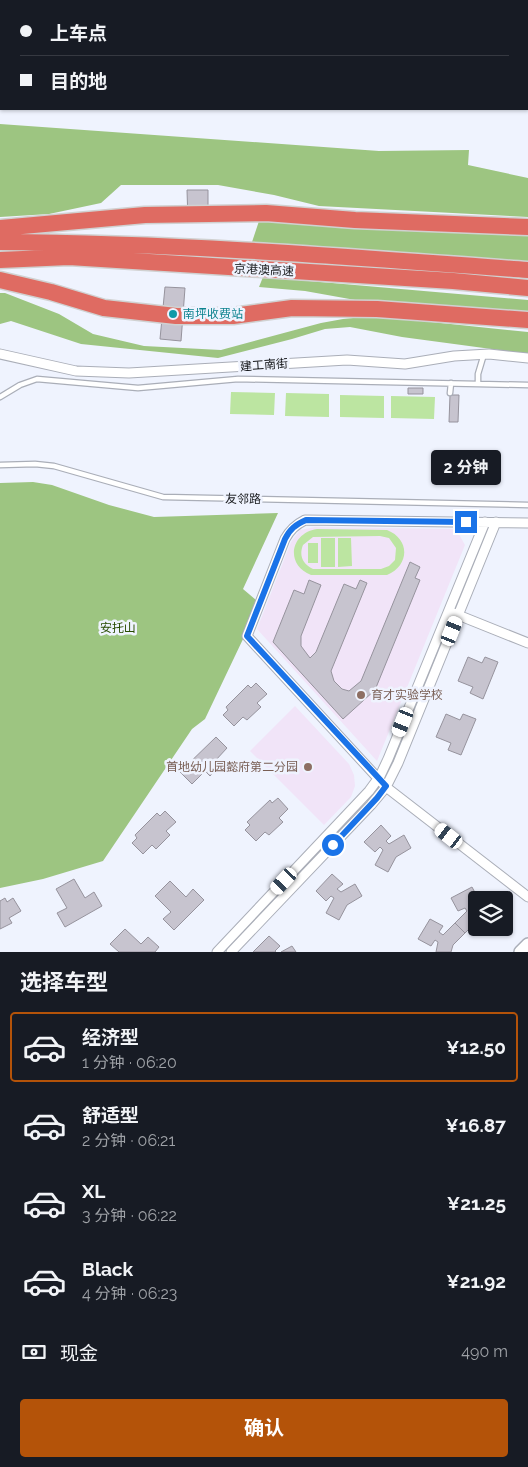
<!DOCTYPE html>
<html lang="zh">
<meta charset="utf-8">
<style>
body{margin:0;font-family:Raleway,"Noto Sans SC",sans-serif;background:#242831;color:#f1f3f6;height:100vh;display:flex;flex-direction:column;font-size:19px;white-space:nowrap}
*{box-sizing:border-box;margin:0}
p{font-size:16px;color:#9ea1a6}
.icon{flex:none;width:28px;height:28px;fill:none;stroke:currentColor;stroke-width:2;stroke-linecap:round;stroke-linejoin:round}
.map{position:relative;height:952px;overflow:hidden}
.side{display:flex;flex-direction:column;background:#171b24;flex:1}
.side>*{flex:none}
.hud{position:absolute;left:0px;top:0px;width:529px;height:110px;box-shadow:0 1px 4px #0004;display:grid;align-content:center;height:110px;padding:0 20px;background:#171b24}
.buttons{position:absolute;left:468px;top:891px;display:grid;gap:10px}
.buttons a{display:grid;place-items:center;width:45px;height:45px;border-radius:5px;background:#171b24;box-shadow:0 1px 4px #0004;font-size:25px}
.end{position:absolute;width:22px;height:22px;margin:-11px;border:6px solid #1a73e8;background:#fff;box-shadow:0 0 0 2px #fff}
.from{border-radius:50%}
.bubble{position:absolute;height:35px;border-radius:5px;background:#171b24;box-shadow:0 1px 4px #0004;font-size:16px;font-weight:700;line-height:35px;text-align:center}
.car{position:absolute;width:15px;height:30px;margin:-15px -8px;border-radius:6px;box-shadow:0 0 4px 1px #0007;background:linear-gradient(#fff 24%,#345 0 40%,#fff 0 76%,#345 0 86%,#fff 0)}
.hud b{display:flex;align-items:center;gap:18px;height:48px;font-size:19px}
.hud b+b{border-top:1px solid #363941}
.hud i{width:12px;height:12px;background:#f1f3f6}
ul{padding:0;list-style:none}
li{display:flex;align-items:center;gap:15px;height:70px;margin:0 10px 8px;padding:0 10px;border:2px solid transparent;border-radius:5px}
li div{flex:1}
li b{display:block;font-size:19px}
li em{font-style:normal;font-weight:700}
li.selected{border-color:#b45309}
li>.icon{width:45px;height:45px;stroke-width:1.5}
h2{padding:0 20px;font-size:22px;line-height:60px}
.pay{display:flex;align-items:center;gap:12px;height:55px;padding:0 20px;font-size:19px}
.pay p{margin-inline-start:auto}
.action{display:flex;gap:10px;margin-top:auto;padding:10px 20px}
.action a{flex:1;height:58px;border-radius:5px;background:#b45309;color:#fff;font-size:20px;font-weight:700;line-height:58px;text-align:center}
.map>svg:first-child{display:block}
.education{fill:#f1e4f8}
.green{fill:#bce5a1;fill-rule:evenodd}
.forest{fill:#9dc581}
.building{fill:#c7c4cf;stroke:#96939d}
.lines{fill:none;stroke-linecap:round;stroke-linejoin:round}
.service-casing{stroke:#aaaeb8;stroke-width:7}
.minor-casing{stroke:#aaaeb8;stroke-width:11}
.tertiary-casing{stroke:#aaaeb8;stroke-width:14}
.motorway-casing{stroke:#d0d1d1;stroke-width:19}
.service{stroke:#fff;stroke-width:4.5}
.minor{stroke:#fff;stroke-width:9}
.tertiary{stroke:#fff;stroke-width:11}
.motorway{stroke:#df6b62;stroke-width:16}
.route{stroke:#1a73e8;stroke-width:6}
.culture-dot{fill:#0f9aa8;stroke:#eff3fe;stroke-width:2}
.education-dot{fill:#8d6e63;stroke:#eff3fe;stroke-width:2}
.labels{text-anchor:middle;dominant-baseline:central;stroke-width:5;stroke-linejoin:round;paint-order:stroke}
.street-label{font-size:12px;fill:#16181b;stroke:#eff3fe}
.culture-label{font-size:12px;fill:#0d838f;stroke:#eff3fe;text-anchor:start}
.park-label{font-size:12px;fill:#274b00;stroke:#eff3fe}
.education-label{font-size:12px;fill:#785e54;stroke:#eff3fe;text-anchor:start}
</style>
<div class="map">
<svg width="528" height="952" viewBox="0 0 528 952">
<rect width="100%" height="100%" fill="#eff3fe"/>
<path class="education" d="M315 527 456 529 465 545 377 761 257 629 291 542 300 530Z
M295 706 349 764 354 775 355 786 351 797 324 825 250 751Z"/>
<path class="green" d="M231 392 275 393 274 415 230 414Z
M286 393 329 394V417L285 416Z
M340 395 384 396V418L340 417Z
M391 396 435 397 434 419 391 418Z
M317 529 387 530C410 539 410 565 387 575H311C285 565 290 533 317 529ZM380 536 389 538 396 548 395 560 389 566 381 569H313C302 564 299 555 303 545L313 537Z
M321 538H335V567H321Z
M338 538H351L352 566 338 567Z
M308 543H318V563H308Z"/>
<path class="forest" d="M0 124 379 151 469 150 468 165 528 178V217L319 206 274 195 218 185H121L101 203 49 214 0 217Z
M260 218 528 235V267L252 242Z
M263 277 528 300V316L372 303 305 291 259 287Z
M0 293H5L59 314 93 334 144 346 221 350 321 323 343 319 374 316 528 332V354L402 337 350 327 325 329 292 339 218 358 81 344 11 321 0 324Z
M33 482 52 485 109 505 154 517 278 513 243 589 256 600 244 637 205 719 192 729 103 861 43 879 0 888V483Z"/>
<path class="building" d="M187 190H208V221L188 222Z
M165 287 185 288 181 341 160 339Z
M408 388H423V394H408Z
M450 395H459L458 422H449Z
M410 562 420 567 415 578 420 580 375 690 343 719 273 642 294 590 304 594 309 580 321 585 301 636V646L310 658 316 652 344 584 356 589 360 580 367 583 331 671 334 681 342 689 349 691 361 681Z
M468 657 482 663 485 657 498 662 483 699 470 693 473 687 458 681Z
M256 683 267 694 257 703 261 707 247 720 243 717 234 726 223 715 228 710 226 707 248 685 251 688Z
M446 714 460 720 463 714 476 719 461 755 448 750 451 743 436 737Z
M216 737 227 748 215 761 220 766 210 776 205 771 192 784 180 772Z
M278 798 288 809 279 818 283 822 269 835 265 832 256 841 245 830 250 825 247 822 270 800 272 803Z
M165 811 176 822 166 831 170 835 156 849 152 845 143 854 132 843 137 838 135 835 157 813 160 816Z
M381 825 391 836 386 841 389 844 404 835 411 848 396 857 388 872 375 865 383 850 380 847 375 852 364 842Z
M332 874 343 884 337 889 341 892 355 884 362 896 347 905 339 920 326 913 334 898 331 896 326 901 316 891Z
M74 879 85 898 94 892 102 906 65 927 57 913 67 908 56 889Z
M170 881 186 897 193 889 204 900 174 930 163 919 171 912 155 896Z
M472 887 479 900 473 903 475 907H476V922L465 933 455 923 467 911 465 908 458 911 451 898Z
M5 898 7 902 13 898 21 911 9 918 12 923 0 929V901Z
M430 919 443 926 439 932 443 935 455 923 465 933 453 945 451 952H436L438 942 435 940 431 946 418 939Z
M125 929 141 944 148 937 159 947 155 952H119L110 944Z
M269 936 280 946 275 951 276 952H253Z
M292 946 296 952H281Z"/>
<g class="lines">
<defs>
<path id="service" d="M416 1V0
M484 354 478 374V384L528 385
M450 393 451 383
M0 397 20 385 37 379 138 388 238 379 478 384
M0 465 35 464 54 466 163 497 528 505"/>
<path id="minor" d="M0 354 76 371 129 373 347 360 405 364 454 356 489 354 528 358
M528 523 305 520C295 525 290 530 285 539L247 636 386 787 528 897
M453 613 528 643
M217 952 369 791 380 776 388 759 485 522
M231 952 371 805 386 787 398 763 496 522"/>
<path id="tertiary" d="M520 952 528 944"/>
<path id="motorway" d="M0 228 145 215 266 213 355 220 528 227
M0 242C176 243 352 257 528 270
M0 260 69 257 453 281 528 288
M0 280 51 292 104 308 176 316H233L292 308 377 309 528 320"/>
</defs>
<use href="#service" class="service-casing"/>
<use href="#minor" class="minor-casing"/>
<use href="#tertiary" class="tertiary-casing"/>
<use href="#motorway" class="motorway-casing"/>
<use href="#service" class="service"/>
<use href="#minor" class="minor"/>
<use href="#tertiary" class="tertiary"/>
<use href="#motorway" class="motorway"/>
</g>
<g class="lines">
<path class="route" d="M333 845 377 798 386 786 247 636 285 539C290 529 295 525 306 520L466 522"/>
</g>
<circle class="culture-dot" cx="173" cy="314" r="5"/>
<g class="education-dot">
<circle cx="361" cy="695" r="5"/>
<circle cx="308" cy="767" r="5"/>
</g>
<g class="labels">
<g class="street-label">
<text transform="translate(264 270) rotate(3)">京港澳高速</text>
<text transform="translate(264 365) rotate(-4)">建工南街</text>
<text transform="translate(243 499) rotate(1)">友邻路</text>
</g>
<g class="culture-label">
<text x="183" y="314">南坪收费站</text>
</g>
<g class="park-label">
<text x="118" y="628">安托山</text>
</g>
<g class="education-label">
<text x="371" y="695">育才实验学校</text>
<text x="298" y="767" text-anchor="end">首地幼儿园懿府第二分园</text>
</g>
</g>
</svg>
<div class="buttons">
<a><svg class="icon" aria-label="layers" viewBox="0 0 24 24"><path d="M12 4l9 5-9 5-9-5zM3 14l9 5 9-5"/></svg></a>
</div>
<i class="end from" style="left:333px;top:845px"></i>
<i class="end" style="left:466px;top:522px"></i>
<div class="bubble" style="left:431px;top:450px;width:70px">2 分钟</div>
<i class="car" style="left:452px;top:631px;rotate:22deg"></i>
<i class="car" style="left:403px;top:722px;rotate:202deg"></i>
<i class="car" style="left:449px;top:836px;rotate:308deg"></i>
<i class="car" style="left:284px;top:881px;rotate:223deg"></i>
<div class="hud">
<b><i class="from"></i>上车点</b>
<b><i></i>目的地</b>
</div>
</div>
<section class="side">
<h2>选择车型</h2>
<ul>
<li class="selected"><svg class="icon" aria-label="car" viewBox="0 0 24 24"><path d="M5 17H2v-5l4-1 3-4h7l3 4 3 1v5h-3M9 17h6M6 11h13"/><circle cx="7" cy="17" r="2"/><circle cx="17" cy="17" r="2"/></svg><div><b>经济型</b><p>1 分钟 · 06:20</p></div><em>¥12.50</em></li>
<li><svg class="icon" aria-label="car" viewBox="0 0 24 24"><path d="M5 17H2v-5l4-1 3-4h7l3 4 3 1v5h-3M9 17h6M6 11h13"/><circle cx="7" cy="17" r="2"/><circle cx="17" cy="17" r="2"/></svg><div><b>舒适型</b><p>2 分钟 · 06:21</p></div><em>¥16.87</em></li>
<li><svg class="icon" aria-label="car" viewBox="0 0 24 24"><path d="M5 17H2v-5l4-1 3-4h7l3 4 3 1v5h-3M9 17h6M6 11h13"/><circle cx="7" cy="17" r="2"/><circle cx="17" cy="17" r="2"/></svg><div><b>XL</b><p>3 分钟 · 06:22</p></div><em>¥21.25</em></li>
<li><svg class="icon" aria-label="car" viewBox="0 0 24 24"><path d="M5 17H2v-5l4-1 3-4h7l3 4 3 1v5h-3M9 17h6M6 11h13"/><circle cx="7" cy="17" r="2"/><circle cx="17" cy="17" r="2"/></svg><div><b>Black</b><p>4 分钟 · 06:23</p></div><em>¥21.92</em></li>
</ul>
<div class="pay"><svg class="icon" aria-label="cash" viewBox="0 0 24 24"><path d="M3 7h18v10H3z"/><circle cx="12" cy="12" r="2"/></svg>现金<p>490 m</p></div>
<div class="action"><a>确认</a></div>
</section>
